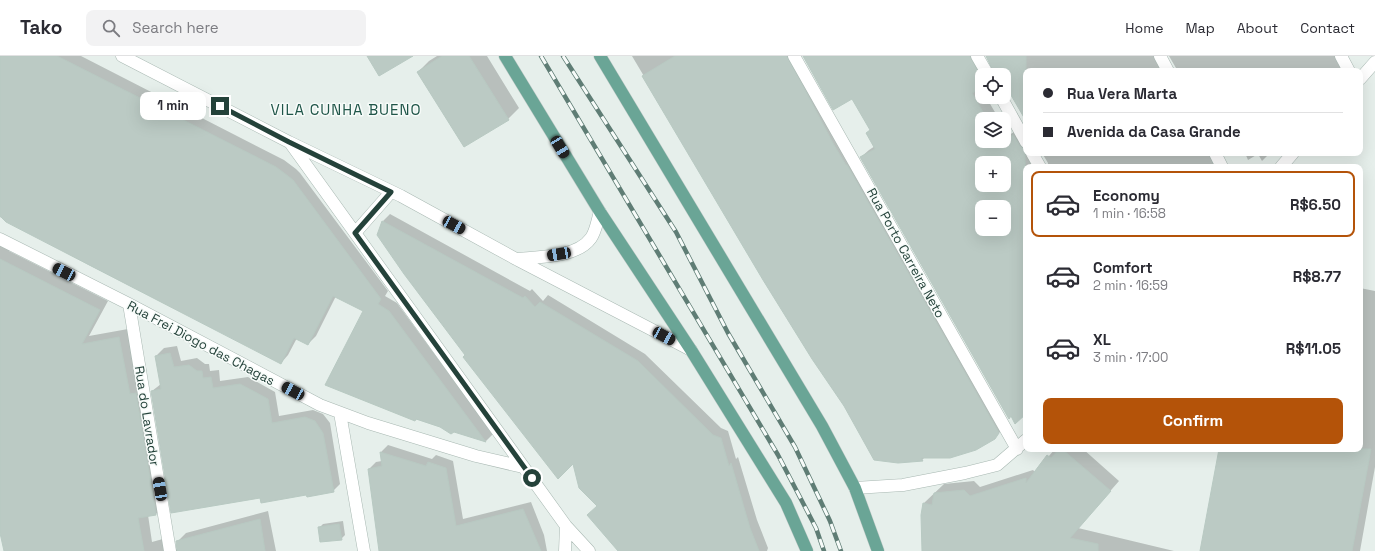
<!DOCTYPE html>
<meta charset="utf-8">
<style>
body{margin:0;font-family:"Space Grotesk",sans-serif;background:#f2f2f3;color:#2b2b33;height:100vh;display:flex;flex-direction:column;font-size:15px;white-space:nowrap}
*{box-sizing:border-box;margin:0}
p{font-size:13px;color:#7c7c81}
.icon{flex:none;width:22px;height:22px;fill:none;stroke:currentColor;stroke-width:2;stroke-linecap:round;stroke-linejoin:round}
.map{position:relative;flex:1;overflow:hidden}
.sheet{position:absolute;left:1023px;top:108px;width:340px;height:288px;display:flex;flex-direction:column;background:#fff;border-radius:8px;box-shadow:0 4px 16px #0002}
.sheet>*{flex:none}
.guide{position:absolute;left:1023px;top:12px;width:340px;height:88px;border-radius:8px;box-shadow:0 4px 16px #0002;display:grid;align-content:center;height:88px;padding:0 20px;background:#fff}
.buttons{position:absolute;left:975px;top:12px;display:grid;gap:8px}
.buttons a{display:grid;place-items:center;width:36px;height:36px;border-radius:8px;background:#fff;box-shadow:0 4px 16px #0002;font-size:20px}
.end{position:absolute;width:18px;height:18px;margin:-9px;border:5px solid #24423a;background:#fff;box-shadow:0 0 0 2px #fff}
.from{border-radius:50%}
.bubble{position:absolute;height:28px;border-radius:8px;background:#fff;box-shadow:0 4px 16px #0002;font-size:13px;font-weight:700;line-height:28px;text-align:center}
.car{position:absolute;width:12px;height:24px;margin:-12px -6px;border-radius:5px;box-shadow:0 0 3px 1px #0007;background:linear-gradient(#222 24%,#8ab4d8 0 40%,#222 0 76%,#8ab4d8 0 86%,#222 0)}
.guide b{display:flex;align-items:center;gap:14px;height:38px;font-size:15px}
.guide b+b{border-top:1px solid #e1e1e2}
.guide i{width:10px;height:10px;background:#2b2b33}
ul{padding:7px 0 0;list-style:none}
li{display:flex;align-items:center;gap:12px;height:66px;margin:0 8px 6px;padding:0 12px;border:2px solid transparent;border-radius:8px}
li div{flex:1}
li b{display:block;font-size:15px}
li em{font-style:normal;font-weight:700}
li.on{border-color:#b45309}
li>.icon{width:36px;height:36px;stroke-width:1.5}
.button{display:flex;gap:8px;margin-top:auto;padding:8px 20px}
.button a{flex:1;height:46px;border-radius:8px;background:#b45309;color:#fff;font-size:16px;font-weight:700;line-height:46px;text-align:center}
header{display:flex;align-items:center;gap:24px;box-sizing:border-box;height:56px;padding:0 20px;background:#fff;border-bottom:1px solid #e1e1e2}
header strong{font-size:19px}
nav{display:flex;gap:22px;margin-inline-start:auto;font-size:14px}
.search{width:280px;height:36px;background:#f2f2f3;display:flex;align-items:center;gap:10px;box-sizing:border-box;padding:0 14px;border-radius:8px;color:#7c7c81;font-size:15px}
.map>svg:first-child{display:block}
.shadow{fill:#0003;fill-rule:evenodd}
.building{fill:#bbcac4;stroke:#b8c9c2;fill-rule:evenodd}
.lines{fill:none;stroke-linecap:round;stroke-linejoin:round}
.minor-casing{stroke:#a8b8b2;stroke-width:13}
.major-casing{stroke:#c2cac8;stroke-width:13}
.minor{stroke:#fff;stroke-width:12}
.major{stroke:#6aa596;stroke-width:12}
.rail-casing{stroke:#5f7d75;stroke-width:4.5}
.rail{stroke:#f7fbf9;stroke-width:3;stroke-dasharray:9;stroke-linecap:butt}
.route{stroke:#24423a;stroke-width:5}
.labels{text-anchor:middle;dominant-baseline:central;stroke-width:3;stroke-linejoin:round;paint-order:stroke}
.street-label{font-size:13px;fill:#24423a;stroke:#f7fbf9}
.quarter-label{font-size:15px;letter-spacing:1px;fill:#1f5548;stroke:#f7fbf9}
</style>
<header>
<strong>Tako</strong>
<div class="search"><svg class="icon" aria-label="search" viewBox="0 0 24 24"><circle cx="10" cy="10" r="6"/><path d="M15 15l6 6"/></svg>Search here</div>
<nav><a>Home</a><a>Map</a><a>About</a><a>Contact</a></nav>
</header>
<div class="map">
<svg width="1375" height="495" viewBox="0 0 1375 495">
<rect width="100%" height="100%" fill="#e6efeb"/>
<path class="shadow" d="M0 0H81L284 104 296 113 300 117 388 235 385 240 397 247 493 378 486 385 417 363 415 364 364 254 336 240 316 280 308 288 297 282 288 299 281 307 89 209 0 161Z
M437 0H487L519 52 508 63 418 16 429 5Z
M632 0H797L1002 374 994 382 925 401 922 404 845 350 764 223Z
M804 0H980L991 18 995 19H982V31L980 32 982 35V41H986L999 63H982V85H1004V71L1009 79 1021 72 1026 81V97H1035L1044 111H1048V107L1042 97H1212L1220 111H1026V357L1015 366 861 101 869 94 875 90 871 73 853 42ZM982 107H1004V129H982ZM982 151H1004V173H982Z
M986 0H1163L1171 14 1175 15H1026V63L1004 25V19H996Z
M1169 0H1341L1343 15H1176V12Z
M1245 97H1270L1262 105 1258 98 1248 104Z
M390 158 530 235 532 233 543 245 548 239 645 298 721 372 728 375 736 403 738 401 757 464 768 492 767 495H620L598 450 573 406 466 299 383 165Z
M0 188 10 194 9 195 108 245 89 280 128 273 165 449 156 458 148 459 152 486 170 481 172 491 178 494 177 486 186 477 268 455 276 495H9L0 471Z
M1360 232 1375 235V411L1360 495H1201L1220 393H1360Z
M177 290 181 305 197 302 205 308H209L210 315 219 314 220 325 248 321 275 336 279 360 313 354 323 358 330 367 340 428 333 435 261 441 152 335 161 328 156 300 164 292Z
M388 389 432 403 436 399 453 405 463 463 531 446 544 479 547 495H380L369 413 376 406 382 405 381 396Z
M1055 393H1083L1119 425 1078 472 1174 495H923L924 447 944 428 974 425 980 431 1033 414 1035 416Z
M343 465 345 479 341 483 319 472 323 468Z"/>
<path class="building" d="M0 0H57L276 111 288 120 293 124 381 243 378 248 389 255 486 386 454 376 451 378 440 371 416 363 415 365 325 329 363 255 333 240 308 289 294 282 281 308 6 166 0 160Z
M367 0H413L379 20Z
M442 0H469L509 64 464 91 417 16Z
M675 0H787L834 89 846 109H847L999 377 995 383 976 394 950 402H921L923 405 898 407 874 404 844 350 812 303 763 224 642 20Z
M803 0H970L982 23V32L972 37 987 63H982V85H999L1000 86 1013 79 1020 90 1025 93 1026 358 1015 368 1011 360 1009 363 860 101 875 93 866 77 870 74 852 43 833 54ZM982 107H1004V129H982ZM982 151H1004V173H982Z
M986 0H1026V65L1004 27V19H995Z
M382 165 523 242 525 240 535 251 540 246 638 305 713 379 721 382 729 410 731 407 750 472 759 495H618L587 459 597 450 579 432 573 408 558 423 463 301 465 299 404 218 377 179Z
M0 203 100 254 82 288 119 281 130 338 136 337 156 459 138 462 144 495H4L0 477Z
M170 297 174 311 189 309 197 315H202L203 322 211 321 213 332 240 328 268 343 272 367 305 361 315 365 323 377 334 436 307 441 306 439 261 447 260 442 171 457 151 335 161 333 155 300Z
M1059 393H1062L1111 435 1070 482 1098 488V495H922L921 459 923 447 932 449 934 437 964 434 970 440 1026 422V427L1047 399 1051 402Z
M1219 393H1371L1352 495H1200Z
M380 396 426 410 428 406 446 412 456 470 523 453 541 495H379L368 413 382 410Z
M260 463 265 495H177L176 485Z
M339 468 342 484 320 486 318 471Z"/>
<g class="lines">
<defs>
<path id="minor" d="M122 0 289 86 401 140 516 203 691 294
M794 0 1017 393
M977 0 988 19
M1160 0 1168 15
M1341 0 1349 15
M1360 23 1375 6
M1001 41 1026 86
M291 88 566 470 589 495
M1032 97 1040 111
M1215 97 1222 111
M1281 111 1293 97
M355 177 391 136
M0 183 129 248 320 349 368 367 476 400 523 411
M516 203C538 201 577 202 591 182 596 175 597 165 600 156
M129 248 170 495
M340 357 364 495
M855 432 903 429 965 417 997 409 1026 384
M565 495 566 470"/>
<path id="major" d="M505 0 600 156 691 294 786 447 807 495
M600 0 822 370 855 432 878 495"/>
</defs>
<use href="#minor" class="minor-casing"/>
<use href="#major" class="major-casing"/>
<use href="#minor" class="minor"/>
<use href="#major" class="major"/>
<defs>
<path id="rail" d="M541 0 778 399 816 472 824 495
M563 0 676 176 728 277 795 391 830 465 841 495"/>
</defs>
<use href="#rail" class="rail-casing"/>
<use href="#rail" class="rail"/>
</g>
<g class="lines">
<path class="route" d="M220 50 289 86 391 136 355 177 532 422"/>
</g>
<g class="labels">
<g class="street-label">
<text transform="translate(906 197) rotate(61)">Rua Porto Carreira Neto</text>
<text transform="translate(201 287) rotate(28)">Rua Frei Diogo das Chagas</text>
<text transform="translate(147 360) rotate(81)">Rua do Lavrador</text>
</g>
<g class="quarter-label">
<text x="346" y="53">VILA CUNHA BUENO</text>
</g>
</g>
</svg>
<div class="buttons">
<a><svg class="icon" aria-label="locate" viewBox="0 0 24 24"><circle cx="12" cy="12" r="6"/><path d="M12 2v4M12 18v4M2 12h4M18 12h4"/></svg></a>
<a><svg class="icon" aria-label="layers" viewBox="0 0 24 24"><path d="M12 4l9 5-9 5-9-5zM3 14l9 5 9-5"/></svg></a>
<a>+</a>
<a>−</a>
</div>
<i class="end from" style="left:532px;top:422px"></i>
<i class="end" style="left:220px;top:50px"></i>
<div class="bubble" style="left:140px;top:36px;width:66px">1 min</div>
<i class="car" style="left:560px;top:91px;rotate:149deg"></i>
<i class="car" style="left:454px;top:169px;rotate:118deg"></i>
<i class="car" style="left:559px;top:198px;rotate:261deg"></i>
<i class="car" style="left:64px;top:216px;rotate:297deg"></i>
<i class="car" style="left:664px;top:280px;rotate:118deg"></i>
<i class="car" style="left:293px;top:335px;rotate:298deg"></i>
<i class="car" style="left:160px;top:433px;rotate:350deg"></i>
<div class="guide">
<b><i class="from"></i>Rua Vera Marta</b>
<b><i></i>Avenida da Casa Grande</b>
</div>
<section class="sheet">
<ul>
<li class="on"><svg class="icon" aria-label="car" viewBox="0 0 24 24"><path d="M5 17H2v-5l4-1 3-4h7l3 4 3 1v5h-3M9 17h6M6 11h13"/><circle cx="7" cy="17" r="2"/><circle cx="17" cy="17" r="2"/></svg><div><b>Economy</b><p>1 min · 16:58</p></div><em>R$6.50</em></li>
<li><svg class="icon" aria-label="car" viewBox="0 0 24 24"><path d="M5 17H2v-5l4-1 3-4h7l3 4 3 1v5h-3M9 17h6M6 11h13"/><circle cx="7" cy="17" r="2"/><circle cx="17" cy="17" r="2"/></svg><div><b>Comfort</b><p>2 min · 16:59</p></div><em>R$8.77</em></li>
<li><svg class="icon" aria-label="car" viewBox="0 0 24 24"><path d="M5 17H2v-5l4-1 3-4h7l3 4 3 1v5h-3M9 17h6M6 11h13"/><circle cx="7" cy="17" r="2"/><circle cx="17" cy="17" r="2"/></svg><div><b>XL</b><p>3 min · 17:00</p></div><em>R$11.05</em></li>
</ul>
<div class="button"><a>Confirm</a></div>
</section>
</div>
